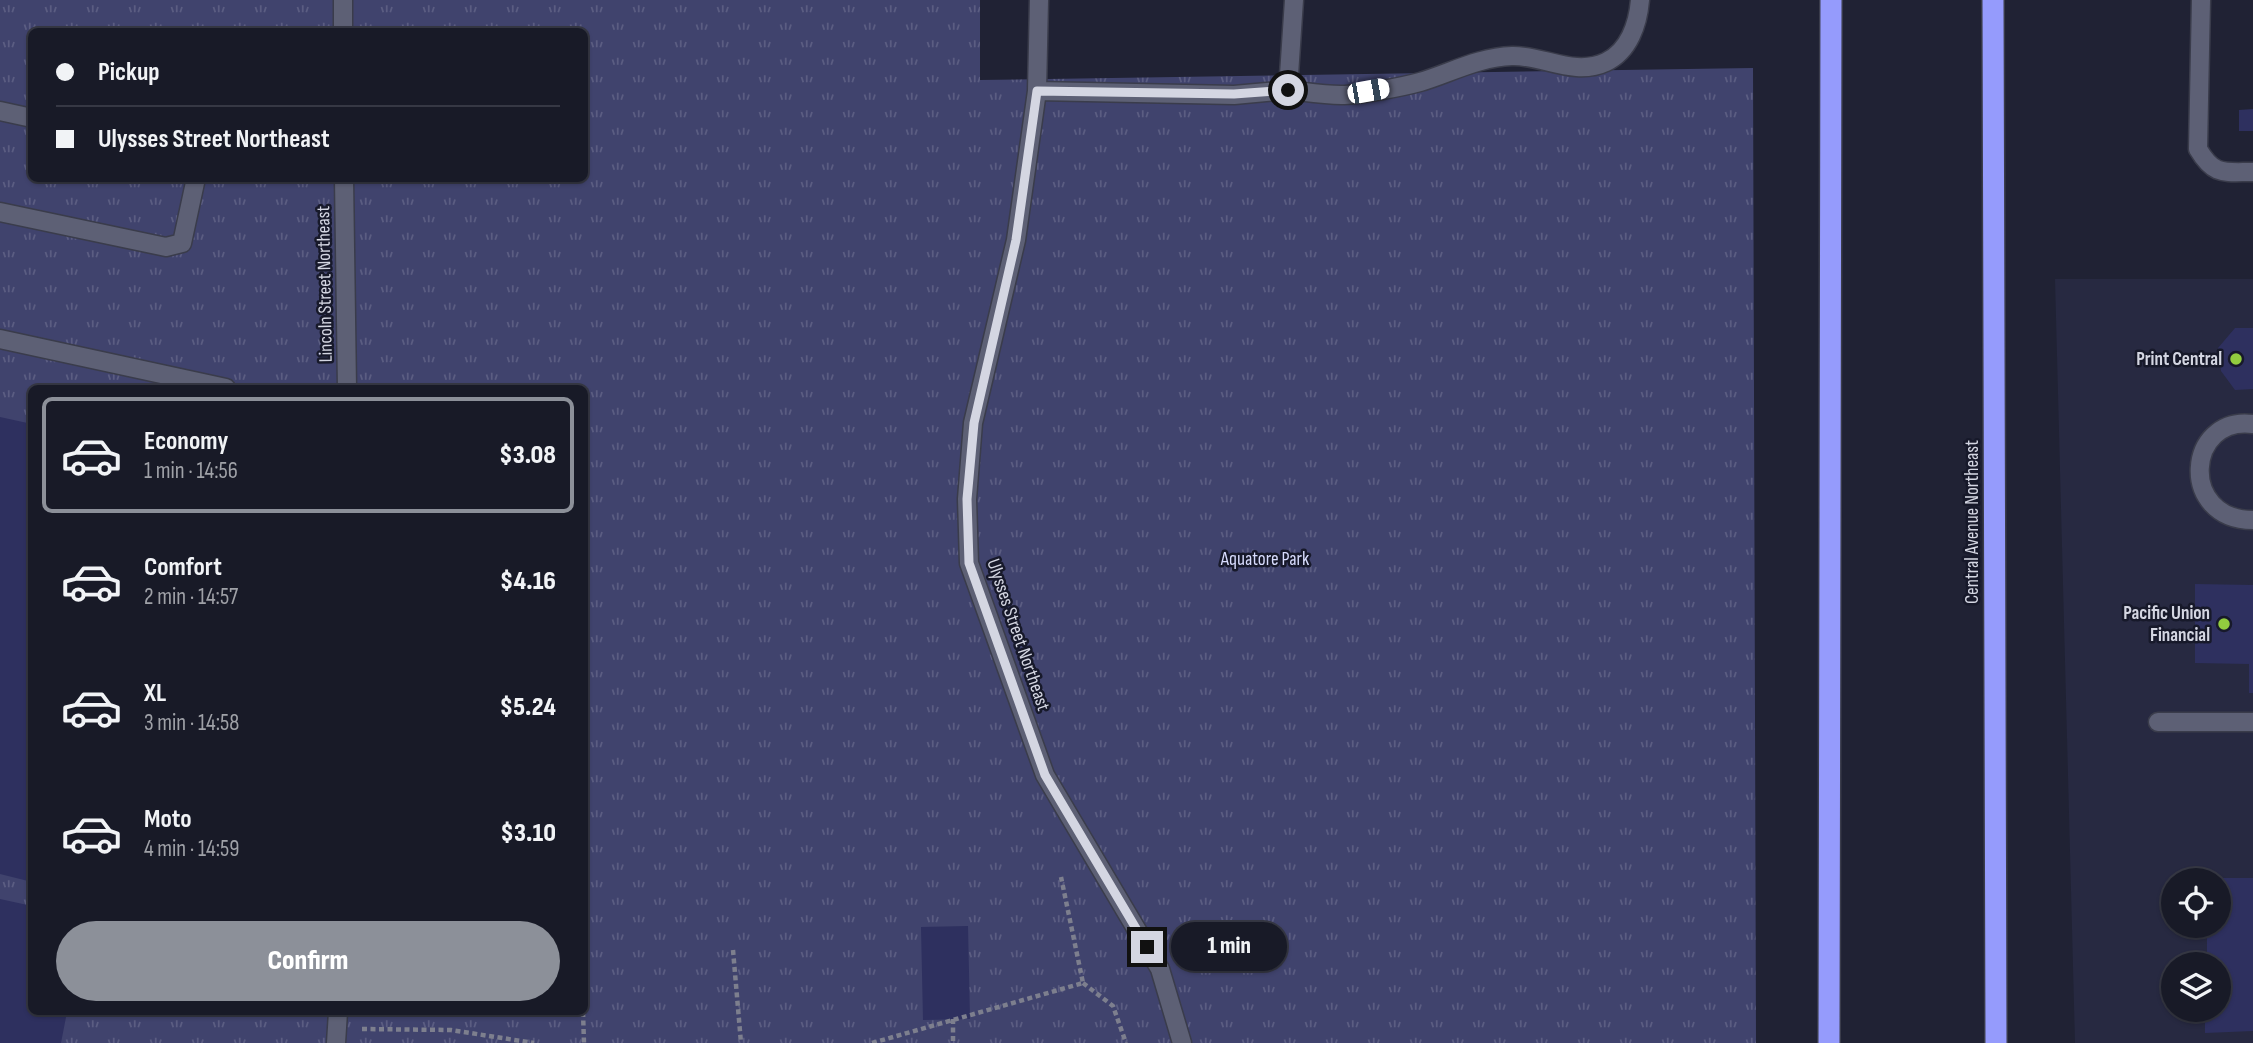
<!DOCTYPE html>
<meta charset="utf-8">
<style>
body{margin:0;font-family:"Sofia Sans Condensed",sans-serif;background:#21232f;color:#f1f3f6;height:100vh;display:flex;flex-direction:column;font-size:26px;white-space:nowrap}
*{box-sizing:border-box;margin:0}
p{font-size:23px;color:#9fa1a7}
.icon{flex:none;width:38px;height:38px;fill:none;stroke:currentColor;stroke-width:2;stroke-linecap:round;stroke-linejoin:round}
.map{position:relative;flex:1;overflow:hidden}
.drawer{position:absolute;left:28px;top:385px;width:560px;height:630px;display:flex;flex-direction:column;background:#181a27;border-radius:10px;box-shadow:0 2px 5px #0004,0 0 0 2px #363844}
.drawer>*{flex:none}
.guide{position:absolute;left:28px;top:28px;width:560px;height:154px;border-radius:10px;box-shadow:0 2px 5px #0004,0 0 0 2px #363844;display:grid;align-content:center;height:154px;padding:0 28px;background:#181a27}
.controls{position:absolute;left:2161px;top:868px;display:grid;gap:14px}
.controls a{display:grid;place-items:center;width:70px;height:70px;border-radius:50%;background:#181a27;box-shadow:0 2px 5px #0004,0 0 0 2px #363844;font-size:35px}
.end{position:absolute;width:32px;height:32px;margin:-16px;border:9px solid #d4d6e2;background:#111;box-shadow:0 0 0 4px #111}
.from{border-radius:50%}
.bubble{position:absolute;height:49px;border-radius:24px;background:#181a27;box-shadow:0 2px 5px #0004,0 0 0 2px #363844;font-size:23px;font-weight:800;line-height:49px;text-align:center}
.car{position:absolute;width:21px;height:42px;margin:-21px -10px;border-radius:9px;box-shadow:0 0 5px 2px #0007;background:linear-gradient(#fff 24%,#345 0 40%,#fff 0 76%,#345 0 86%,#fff 0)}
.guide b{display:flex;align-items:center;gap:24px;height:66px;font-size:26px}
.guide b+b{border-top:2px solid #363844}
.guide i{width:18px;height:18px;background:#f1f3f6}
ul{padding:12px 0 0;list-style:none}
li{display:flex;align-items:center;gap:21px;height:116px;margin:0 14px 10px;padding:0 14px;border:4px solid transparent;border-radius:10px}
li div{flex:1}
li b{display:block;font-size:26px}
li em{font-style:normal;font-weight:800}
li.on{border-color:#8c9099}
li>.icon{width:63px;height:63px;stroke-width:1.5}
.button{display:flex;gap:14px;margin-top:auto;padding:14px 28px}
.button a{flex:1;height:80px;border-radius:42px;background:#8c9099;color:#fff;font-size:28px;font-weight:800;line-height:80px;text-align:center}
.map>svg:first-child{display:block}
.built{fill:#272941;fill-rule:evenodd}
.grass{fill:url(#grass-tufts);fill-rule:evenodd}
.building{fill:#2e305f}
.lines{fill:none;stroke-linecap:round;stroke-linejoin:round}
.minor-casing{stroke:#3a3c4b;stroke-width:21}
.highway-casing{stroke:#3a3c4b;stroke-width:24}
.path{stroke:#7d7f8e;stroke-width:4.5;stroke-dasharray:5 3.5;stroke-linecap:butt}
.minor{stroke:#5d6075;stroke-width:18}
.highway{stroke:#959bfc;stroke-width:21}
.route{stroke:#d4d6e2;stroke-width:9}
.poi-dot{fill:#92cd3f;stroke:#17192a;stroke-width:2.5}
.labels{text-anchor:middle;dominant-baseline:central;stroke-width:5;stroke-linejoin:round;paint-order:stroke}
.street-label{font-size:19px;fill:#d4d6e2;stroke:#17192a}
.poi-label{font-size:19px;font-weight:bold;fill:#d4d6e2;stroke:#17192a;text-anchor:end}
.park-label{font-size:19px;fill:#d8dcfd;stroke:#17192a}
</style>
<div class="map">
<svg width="2253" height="1043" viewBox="0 0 2253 1043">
<defs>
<pattern id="grass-tufts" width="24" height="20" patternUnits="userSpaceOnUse" patternTransform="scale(1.75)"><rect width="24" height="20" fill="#40436d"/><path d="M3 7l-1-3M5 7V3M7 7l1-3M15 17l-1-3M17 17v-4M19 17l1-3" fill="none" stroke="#5b5d82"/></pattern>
</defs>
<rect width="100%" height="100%" fill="#202234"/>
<path class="built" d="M2055 279H2253V1043H2075ZM2174 880H2219V926H2174ZM2174 964H2219V1010H2174Z"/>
<path class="grass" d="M0 0H980V80L1753 68 1756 1043H0ZM32 32H584V178H32ZM32 388H584V1012H32Z"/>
<path class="building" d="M2253 109V131H2239V110Z
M2235 328H2253V389L2235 390 2221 371 2218 348Z
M0 417 32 424V882L0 874Z
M2195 584 2253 585V693H2249V664L2195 663Z
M2209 878H2253V1031L2205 1033V1010H2219V964H2207V926H2219V880H2208Z
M0 899 32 906V1012H67L61 1043H0Z
M968 926 970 1019 923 1020 921 927Z"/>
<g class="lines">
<defs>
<path id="minor" d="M1039 0 1037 91 1016 240 973 423 967 499 969 563 1045 775 1160 969 1182 1043
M2201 0 2198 149C2214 176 2223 172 2253 172
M343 32V0
M1288 90C1306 92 1324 95 1341 95 1359 95 1402 87 1420 82 1450 73 1479 57 1512 56 1543 55 1574 77 1606 62 1629 51 1638 24 1640 0
M1037 91 1234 95 1288 90 1294 0
M0 111 32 118
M344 178 347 388
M0 212 166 247 182 243 196 178
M0 339 226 388
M2253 424C2186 415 2178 520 2253 520
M2158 722H2253
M336 1043 338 1012"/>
<path id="highway" d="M1993 0 1996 1043
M1829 1043 1831 0"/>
</defs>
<use href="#minor" class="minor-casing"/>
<use href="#highway" class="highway-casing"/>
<path class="path" d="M733 950 741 1043
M1083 983 1113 1006 1126 1043
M583 1012 584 1043
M953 1019V1043
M362 1029 451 1030 534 1043
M872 1043 1083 983 1061 877"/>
<use href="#minor" class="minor"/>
<use href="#highway" class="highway"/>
</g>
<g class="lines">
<path class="route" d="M1147 947 1045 775 969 563 967 499 974 423 1016 240 1037 91 1234 94 1288 90"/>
</g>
<g class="poi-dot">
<circle cx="2236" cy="359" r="7"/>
<circle cx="2224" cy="624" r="7"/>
</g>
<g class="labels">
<g class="street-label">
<text transform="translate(325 284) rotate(-91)">Lincoln Street Northeast</text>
<text transform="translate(1972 522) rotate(-90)">Central Avenue Northeast</text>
<text transform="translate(1018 635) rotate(71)">Ulysses Street Northeast</text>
</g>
<g class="poi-label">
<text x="2222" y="359">Print Central</text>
<text x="2210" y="613">Pacific Union<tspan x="2210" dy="22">Financial</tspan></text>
</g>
<g class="park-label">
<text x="1265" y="559">Aquatore Park</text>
</g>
</g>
</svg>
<div class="controls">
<a><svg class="icon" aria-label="locate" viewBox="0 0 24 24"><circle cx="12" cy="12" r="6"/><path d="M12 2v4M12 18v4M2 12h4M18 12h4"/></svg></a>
<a><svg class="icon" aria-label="layers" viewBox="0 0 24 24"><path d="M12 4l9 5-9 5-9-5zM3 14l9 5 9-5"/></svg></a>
</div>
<i class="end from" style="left:1288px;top:90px"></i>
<i class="end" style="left:1147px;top:947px"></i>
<div class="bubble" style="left:1171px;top:922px;width:116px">1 min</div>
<i class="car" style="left:1368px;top:91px;rotate:80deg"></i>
<div class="guide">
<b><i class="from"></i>Pickup</b>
<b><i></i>Ulysses Street Northeast</b>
</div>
<section class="drawer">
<ul>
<li class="on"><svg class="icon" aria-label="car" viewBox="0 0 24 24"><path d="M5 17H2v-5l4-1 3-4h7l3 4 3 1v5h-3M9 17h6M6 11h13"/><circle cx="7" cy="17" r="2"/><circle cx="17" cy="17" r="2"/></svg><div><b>Economy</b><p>1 min · 14:56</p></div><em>$3.08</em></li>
<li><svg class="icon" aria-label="car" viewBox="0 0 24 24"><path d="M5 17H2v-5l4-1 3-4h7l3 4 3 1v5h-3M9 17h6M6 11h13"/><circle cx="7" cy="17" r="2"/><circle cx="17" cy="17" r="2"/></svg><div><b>Comfort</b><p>2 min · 14:57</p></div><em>$4.16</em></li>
<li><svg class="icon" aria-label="car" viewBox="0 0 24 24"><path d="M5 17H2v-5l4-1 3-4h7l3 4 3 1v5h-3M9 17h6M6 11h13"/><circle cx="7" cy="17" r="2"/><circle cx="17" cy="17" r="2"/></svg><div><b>XL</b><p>3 min · 14:58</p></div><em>$5.24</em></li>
<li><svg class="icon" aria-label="car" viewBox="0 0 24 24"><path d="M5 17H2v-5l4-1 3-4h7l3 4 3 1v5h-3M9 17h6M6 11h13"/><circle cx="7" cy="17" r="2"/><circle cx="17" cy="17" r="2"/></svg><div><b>Moto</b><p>4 min · 14:59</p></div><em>$3.10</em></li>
</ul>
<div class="button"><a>Confirm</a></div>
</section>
</div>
